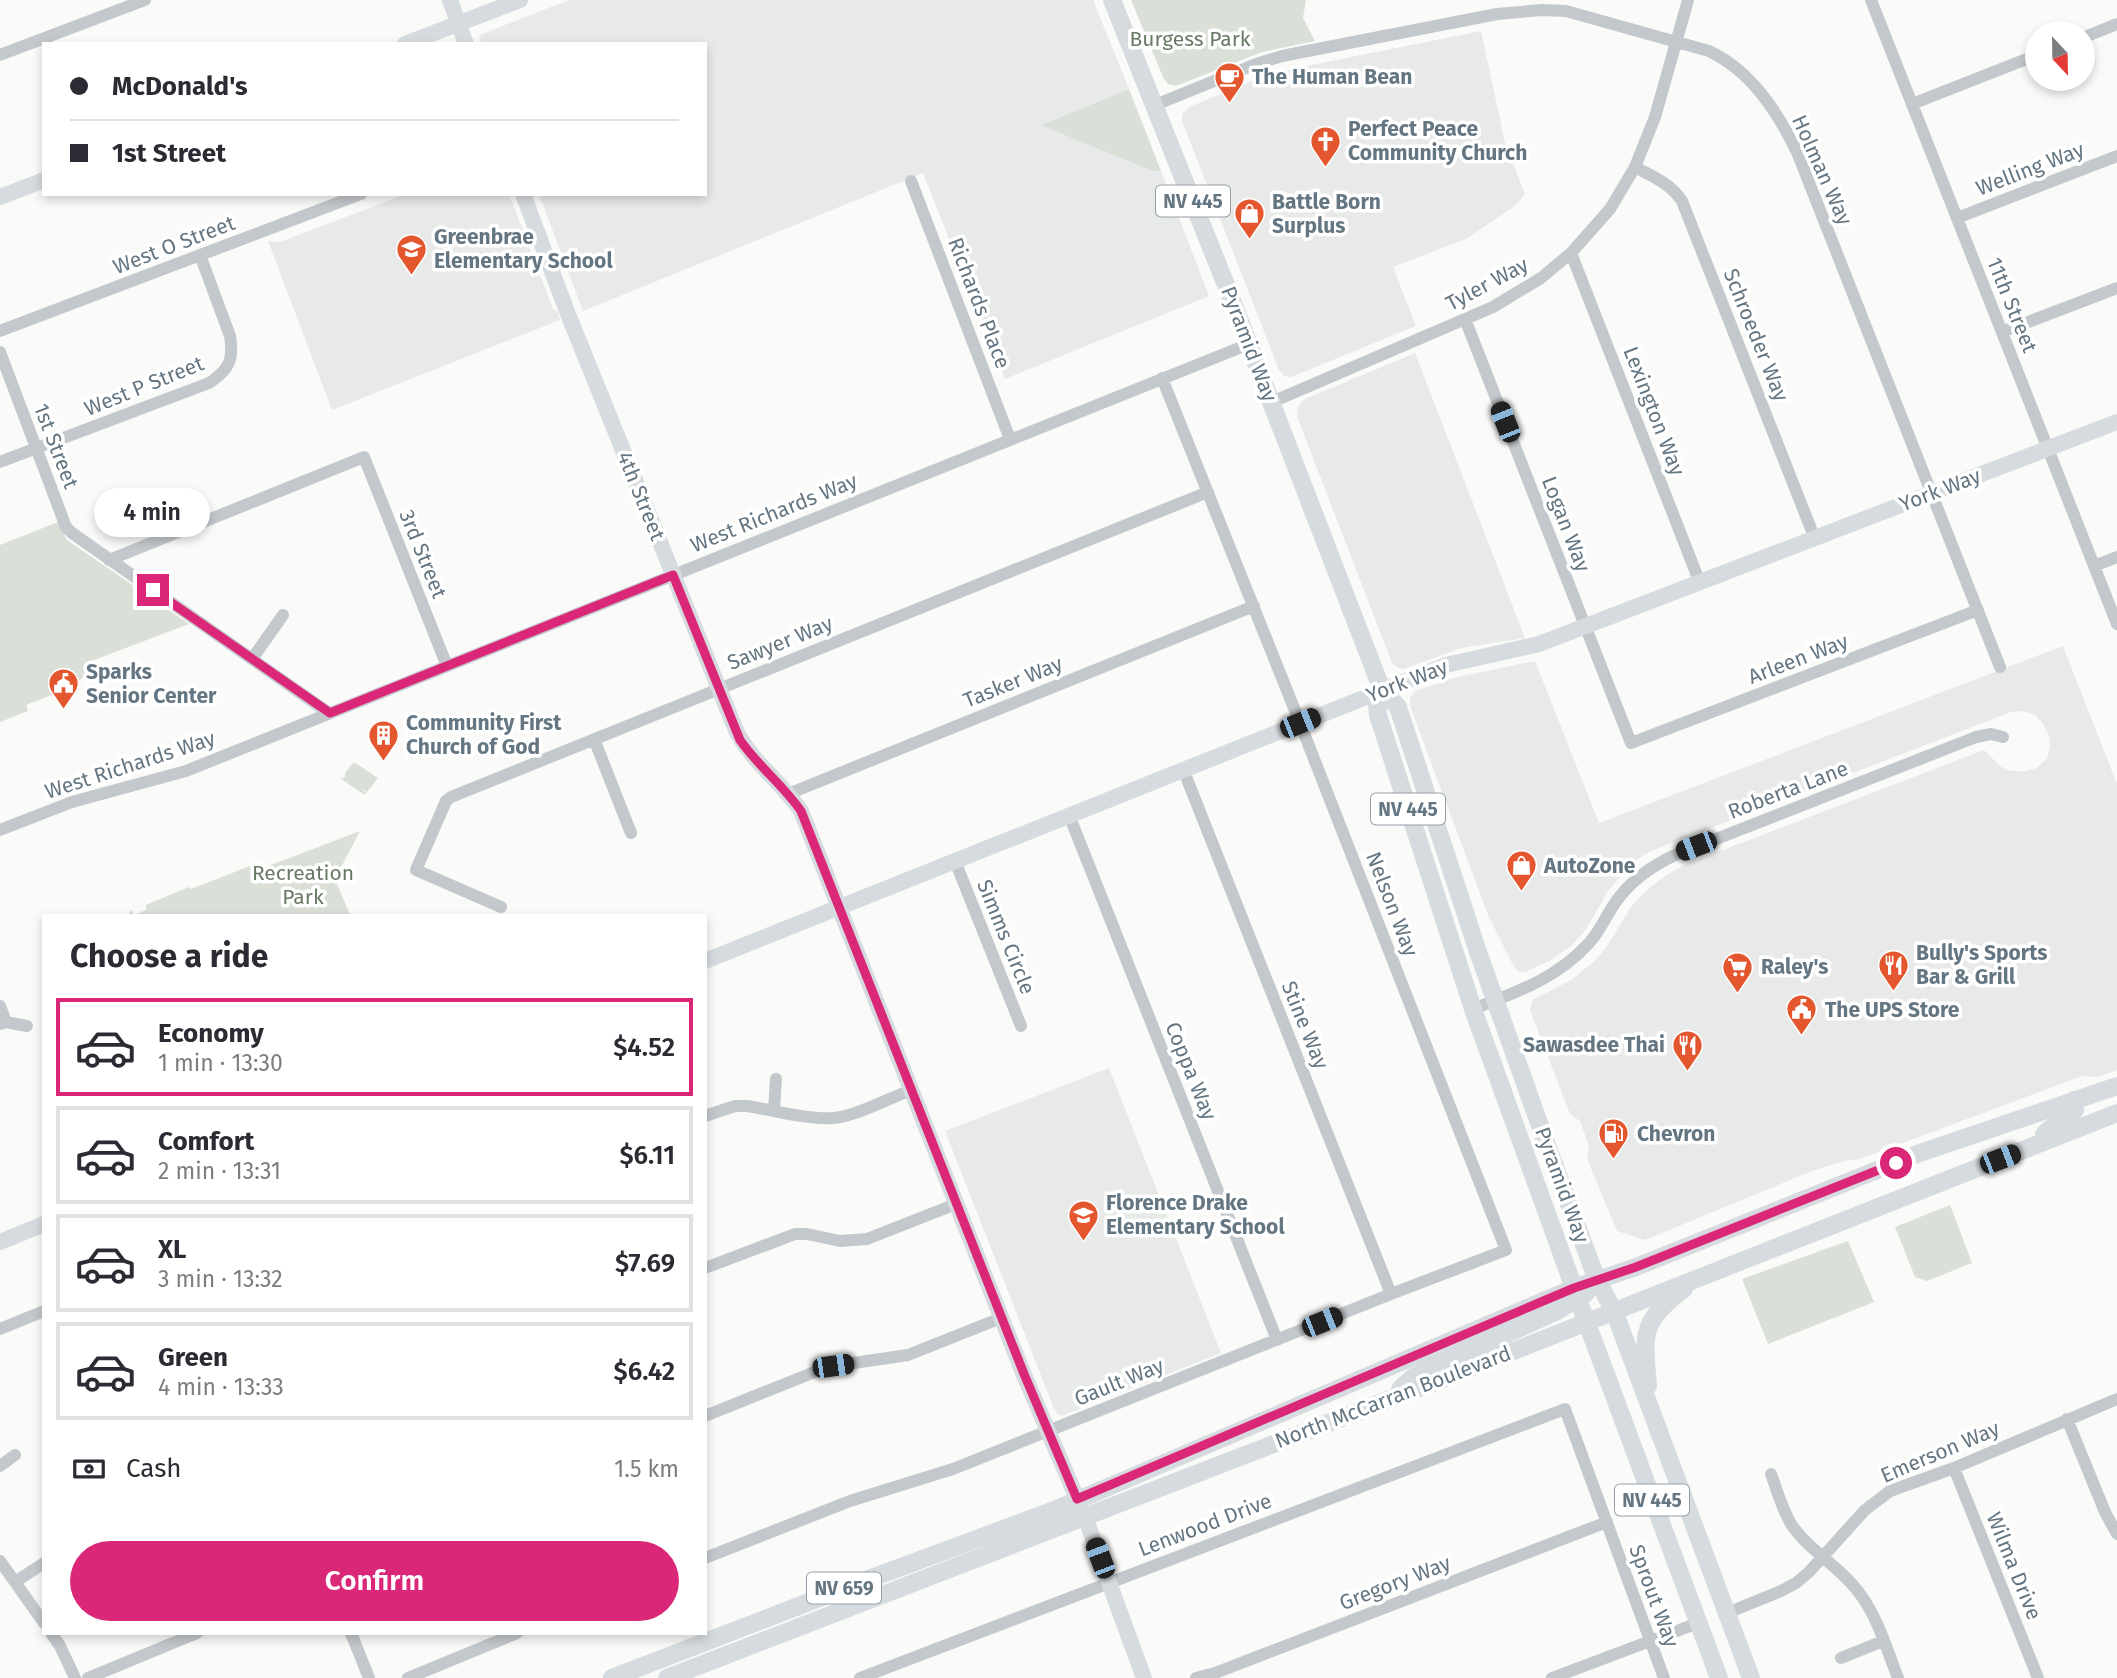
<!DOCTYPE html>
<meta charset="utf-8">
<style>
body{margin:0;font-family:"Fira Sans",sans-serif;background:#f2f2f3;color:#2b2b33;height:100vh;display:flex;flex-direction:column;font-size:26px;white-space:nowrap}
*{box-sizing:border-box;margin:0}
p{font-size:23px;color:#7c7c81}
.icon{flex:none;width:38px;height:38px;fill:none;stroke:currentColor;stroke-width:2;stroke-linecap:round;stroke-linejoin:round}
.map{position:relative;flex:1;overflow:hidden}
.side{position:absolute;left:42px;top:914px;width:665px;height:721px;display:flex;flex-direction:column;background:#fff;border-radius:0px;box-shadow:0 4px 10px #0003}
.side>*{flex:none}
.top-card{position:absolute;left:42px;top:42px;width:665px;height:154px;border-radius:0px;box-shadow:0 4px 10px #0003;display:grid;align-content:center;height:154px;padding:0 28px;background:#fff}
.needle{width:46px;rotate:158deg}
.tools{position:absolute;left:2025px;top:21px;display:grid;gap:14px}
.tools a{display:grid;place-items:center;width:70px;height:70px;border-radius:50%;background:#fff;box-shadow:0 4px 10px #0003;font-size:35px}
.end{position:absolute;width:32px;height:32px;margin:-16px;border:9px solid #db2777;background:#fff;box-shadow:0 0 0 4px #fff}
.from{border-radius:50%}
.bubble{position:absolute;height:49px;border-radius:24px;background:#fff;box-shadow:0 4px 10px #0003;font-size:23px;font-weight:600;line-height:49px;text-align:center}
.car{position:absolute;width:21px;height:42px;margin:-21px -10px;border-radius:9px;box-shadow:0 0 5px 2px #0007;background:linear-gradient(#222 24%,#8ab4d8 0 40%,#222 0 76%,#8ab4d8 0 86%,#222 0)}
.top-card b{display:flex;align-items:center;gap:24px;height:66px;font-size:26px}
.top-card b+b{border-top:2px solid #e1e1e2}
.top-card i{width:18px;height:18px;background:#2b2b33}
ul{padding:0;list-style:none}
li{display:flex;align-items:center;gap:21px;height:98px;margin:0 14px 10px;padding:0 14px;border:4px solid #e1e1e2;border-radius:0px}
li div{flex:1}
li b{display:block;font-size:26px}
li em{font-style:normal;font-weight:600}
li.active{border-color:#db2777}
li>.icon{width:63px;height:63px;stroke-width:1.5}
h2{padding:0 28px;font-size:32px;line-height:84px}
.pay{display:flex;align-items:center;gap:18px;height:77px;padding:0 28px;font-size:26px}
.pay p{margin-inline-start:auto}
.primary-button{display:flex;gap:14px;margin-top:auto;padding:14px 28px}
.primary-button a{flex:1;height:80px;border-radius:42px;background:#db2777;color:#fff;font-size:28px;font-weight:600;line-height:80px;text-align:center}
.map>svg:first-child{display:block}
.built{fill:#e8e9e9}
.green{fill:#dadfd7}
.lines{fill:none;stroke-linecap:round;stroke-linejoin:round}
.street{stroke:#c3c8cc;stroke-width:12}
.secondary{stroke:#d6dbdf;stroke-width:16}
.primary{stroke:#d6dbdf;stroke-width:18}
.route{stroke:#db2777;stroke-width:9}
.labels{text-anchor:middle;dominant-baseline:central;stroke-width:7;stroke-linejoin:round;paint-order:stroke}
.shield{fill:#fff;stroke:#939fa8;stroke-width:2}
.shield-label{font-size:19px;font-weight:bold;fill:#657683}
.park-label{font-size:21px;fill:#687a64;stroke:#fff}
.poi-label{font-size:21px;font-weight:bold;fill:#657683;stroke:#fff;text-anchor:start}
.street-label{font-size:21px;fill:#657683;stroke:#fff}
</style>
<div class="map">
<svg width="2117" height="1678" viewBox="0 0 2117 1678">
<rect width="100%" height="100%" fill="#fafaf8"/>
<path class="built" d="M569 0H1093L1129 89 1042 125 1152 171H1161L1209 296 1005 379 923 173 583 311 539 194H705V44H482L479 37 482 34Z
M1481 31 1505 143 1525 194 1516 205 1468 238 1393 267 1416 326 1291 377 1284 376 1279 370 1182 121V114L1189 107 1272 73Z
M406 194H509L553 309 558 312 560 320 332 410 268 241 280 242Z
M1415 353 1525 638 1461 648 1404 669 1398 668 1392 663 1298 419 1297 411 1300 403 1305 399Z
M2063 646 2117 784V1070L2098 1077 2082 1076 1860 1159 1844 1161 1812 1171 1645 1240 1617 1231 1587 1159 1589 1146 1580 1121 1570 1114 1530 1010 1532 1000 1571 980 1595 961 1607 946 1631 907 1649 888 1668 874 1684 865 1984 750 2001 767 2011 771H2026L2037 768 2047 758 2050 747 2049 736 2042 722 2035 715 2023 711 2011 712 1651 851 1638 859 1624 872 1608 891 1585 931 1571 946 1551 960 1525 972H1519L1513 965 1488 915 1410 706V698L1416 691 1453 678 1535 661 1599 823Z
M1109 1068 1221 1353 1064 1415H1059L1055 1411 945 1131Z"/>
<path class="green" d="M1131 0H1306L1303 18 1315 41 1262 52 1176 86 1168 84 1163 77Z
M1129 89 1161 171H1152L1041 125Z
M58 522 67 540 189 624 86 663 90 675 74 682 72 687 26 705 28 711 0 722V545Z
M354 762 378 778 367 792 361 788 366 793 365 795 341 779 345 777V773Z
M360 831 335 879 350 915H130L129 912 132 910 134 915 146 910V905L189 887 191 889 250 866 253 872Z
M1950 1205 1972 1263 1927 1281 1915 1277 1895 1227Z
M1848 1241 1874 1302 1768 1344 1742 1279Z"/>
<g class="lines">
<path class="street" d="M1871 0 2117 624
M2082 38 2117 24
M0 55 145 0
M1912 104 2037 55
M1155 105 1256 64 1282 56 1497 14 1542 10 1566 11 1709 51C1751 71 1777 111 1797 152L2000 667
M1635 167C1653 177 1670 183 1682 201L1815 539
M911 181 1010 439
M1957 218 2117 156
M1571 253 1700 583
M1465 319 1631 743 1978 610
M0 331 361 194
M2002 332 2117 288
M0 352 66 527 72 533 329 713
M1272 402 1493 307 1541 278 1571 253 1610 209 1635 167 1655 117 1688 0
M0 462 209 383C229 370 234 360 230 336L200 255
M109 560 364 457 447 666
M2094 566 2117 557
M252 659 283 615
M594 739 631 833
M1183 769 1391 1294
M788 794 1254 606
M1069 815 1277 1340
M0 830 72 802 186 771 1249 344
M955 861 1021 1026
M501 907 416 870 446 801 451 797 1208 492
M0 1006 6 1022
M1473 1009C1515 993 1558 978 1589 943 1600 931 1606 916 1615 903 1630 881 1650 867 1673 856L1976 737 1991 734 2003 737
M0 1024 6 1022 27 1026
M774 1110 776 1079
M705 1116 735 1106H747C773 1110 808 1120 834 1118 858 1115 888 1099 911 1090
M705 1268 795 1234H807L840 1241 867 1239 956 1204
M0 1329 44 1311
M705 1416 822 1369 833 1366 908 1355 1001 1318
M2067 1419 2105 1512 2117 1534
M0 1466 15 1455
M1954 1468 2038 1678
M1771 1474C1777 1490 1782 1509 1791 1524 1809 1551 1841 1567 1860 1594 1878 1618 1887 1650 1898 1678
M705 1558 850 1501 953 1469 1391 1294 1506 1250 1300 723 1162 378
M0 1561 44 1623
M15 1582 44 1563
M1727 1613 1781 1591 1796 1583 1809 1572 1865 1510 1890 1491 1954 1468 2117 1399
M51 1633 60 1646 75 1678
M351 1633 369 1678
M1841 1658 1883 1641
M88 1678 197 1633
M408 1678 517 1633
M860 1678 1565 1409 1664 1678
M1196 1678 1215 1673 1607 1522
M1552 1678 1698 1623"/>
<path class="secondary" d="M450 0 466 44
M405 44 520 0
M523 194 568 314 735 728C750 761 781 781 801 811L1024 1375 1085 1517 1144 1678
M0 197 44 180
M705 961 1446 665 1539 644 2117 422
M0 1242 44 1224"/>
<path class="primary" d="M1112 0 1226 285 1382 690 1398 707 1478 952 1548 1148 1597 1280 1614 1311 1751 1678
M1382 690 1377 704 1378 715 1473 1009 1578 1299 1719 1678
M2044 1134C2053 1125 2066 1121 2075 1110L2074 1100
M1648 1386C1644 1335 1639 1322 1684 1289
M1400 1389 1413 1377 1557 1311 1586 1293
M612 1678 866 1580 1052 1511 1574 1288 1636 1267 1917 1154 2117 1086
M667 1678 1463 1371 2117 1113"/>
</g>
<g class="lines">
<path class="route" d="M153 590 330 713 673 575 740 740C758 766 783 785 801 811L1024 1374 1077 1499 1574 1288 1636 1267 1896 1163"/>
</g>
<defs>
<symbol id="cafe-pin" viewBox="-11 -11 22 30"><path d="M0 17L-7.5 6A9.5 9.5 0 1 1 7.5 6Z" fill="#e4572e" stroke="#fff"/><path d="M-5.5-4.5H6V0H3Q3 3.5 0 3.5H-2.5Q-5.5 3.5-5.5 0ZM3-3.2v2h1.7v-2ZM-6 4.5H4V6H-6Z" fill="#fff"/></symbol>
<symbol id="church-pin" viewBox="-11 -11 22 30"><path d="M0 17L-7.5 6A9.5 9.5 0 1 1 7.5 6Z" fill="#e4572e" stroke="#fff"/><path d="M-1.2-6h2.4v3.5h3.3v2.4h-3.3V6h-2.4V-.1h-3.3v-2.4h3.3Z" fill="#fff"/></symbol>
<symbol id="shop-pin" viewBox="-11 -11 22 30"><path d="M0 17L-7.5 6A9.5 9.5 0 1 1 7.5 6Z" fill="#e4572e" stroke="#fff"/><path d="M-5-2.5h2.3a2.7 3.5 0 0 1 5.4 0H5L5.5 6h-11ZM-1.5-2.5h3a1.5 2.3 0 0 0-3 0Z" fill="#fff"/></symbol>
<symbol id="school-pin" viewBox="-11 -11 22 30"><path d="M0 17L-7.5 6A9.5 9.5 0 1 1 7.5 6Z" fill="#e4572e" stroke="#fff"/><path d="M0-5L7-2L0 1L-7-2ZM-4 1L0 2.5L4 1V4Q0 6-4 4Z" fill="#fff"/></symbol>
<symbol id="civic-pin" viewBox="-11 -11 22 30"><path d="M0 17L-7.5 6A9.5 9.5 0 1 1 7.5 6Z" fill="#e4572e" stroke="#fff"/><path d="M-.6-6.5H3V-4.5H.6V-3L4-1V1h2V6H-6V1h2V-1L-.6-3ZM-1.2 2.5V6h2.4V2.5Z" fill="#fff"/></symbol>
<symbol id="building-pin" viewBox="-11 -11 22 30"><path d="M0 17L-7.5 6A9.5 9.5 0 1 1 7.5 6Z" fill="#e4572e" stroke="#fff"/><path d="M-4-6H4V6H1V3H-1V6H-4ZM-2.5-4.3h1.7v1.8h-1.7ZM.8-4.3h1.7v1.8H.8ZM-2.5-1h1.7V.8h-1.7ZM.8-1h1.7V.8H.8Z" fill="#fff"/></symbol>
<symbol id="restaurant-pin" viewBox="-11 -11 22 30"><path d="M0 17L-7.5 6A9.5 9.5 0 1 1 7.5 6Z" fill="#e4572e" stroke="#fff"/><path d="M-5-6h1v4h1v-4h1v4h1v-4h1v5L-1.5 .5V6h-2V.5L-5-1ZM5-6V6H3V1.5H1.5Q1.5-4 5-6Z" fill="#fff"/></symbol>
<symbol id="supermarket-pin" viewBox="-11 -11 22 30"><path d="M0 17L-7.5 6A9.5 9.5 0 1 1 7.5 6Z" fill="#e4572e" stroke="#fff"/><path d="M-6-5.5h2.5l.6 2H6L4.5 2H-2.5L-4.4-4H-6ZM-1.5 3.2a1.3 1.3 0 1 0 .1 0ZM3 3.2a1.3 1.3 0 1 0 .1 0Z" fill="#fff"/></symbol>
<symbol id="fuel-pin" viewBox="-11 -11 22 30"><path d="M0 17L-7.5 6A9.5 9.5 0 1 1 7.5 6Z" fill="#e4572e" stroke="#fff"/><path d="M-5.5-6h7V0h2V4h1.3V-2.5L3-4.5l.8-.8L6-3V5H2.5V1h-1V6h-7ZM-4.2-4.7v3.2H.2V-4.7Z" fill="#fff"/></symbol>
</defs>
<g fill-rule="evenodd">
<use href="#cafe-pin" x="1212" y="60" width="35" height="47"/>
<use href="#church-pin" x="1308" y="124" width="35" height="47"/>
<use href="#shop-pin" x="1232" y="196" width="35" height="47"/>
<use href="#school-pin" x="394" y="232" width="35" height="47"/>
<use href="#civic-pin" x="46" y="666" width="35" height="47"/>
<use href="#building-pin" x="366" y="718" width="35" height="47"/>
<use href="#shop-pin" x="1504" y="848" width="35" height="47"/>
<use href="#restaurant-pin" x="1876" y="948" width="35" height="47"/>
<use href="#supermarket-pin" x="1720" y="950" width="35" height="47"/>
<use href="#civic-pin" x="1784" y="992" width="35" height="47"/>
<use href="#restaurant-pin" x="1670" y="1028" width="35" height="47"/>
<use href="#fuel-pin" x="1596" y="1116" width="35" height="47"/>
<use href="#school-pin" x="1066" y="1198" width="35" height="47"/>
</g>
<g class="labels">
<g class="shield">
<rect x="1156" y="185.5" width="74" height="31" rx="5"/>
<rect x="1371" y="793.5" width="74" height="31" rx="5"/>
<rect x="1615" y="1484.5" width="74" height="31" rx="5"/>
<rect x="807" y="1572.5" width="74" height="31" rx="5"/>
</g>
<g class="shield-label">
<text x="1193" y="201">NV 445</text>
<text x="1408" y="809">NV 445</text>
<text x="1652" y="1500">NV 445</text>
<text x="844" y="1588">NV 659</text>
</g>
<g class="park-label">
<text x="1190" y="39">Burgess Park</text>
<text x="303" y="873">Recreation<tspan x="303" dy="24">Park</tspan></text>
</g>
<g class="poi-label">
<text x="1252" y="77">The Human Bean</text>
<text x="1348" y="129">Perfect Peace<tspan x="1348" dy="24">Community Church</tspan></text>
<text x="1272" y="202">Battle Born<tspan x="1272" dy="24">Surplus</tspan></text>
<text x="434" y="237">Greenbrae<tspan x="434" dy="24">Elementary School</tspan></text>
<text x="86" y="672">Sparks<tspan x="86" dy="24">Senior Center</tspan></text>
<text x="406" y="723">Community First<tspan x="406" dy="24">Church of God</tspan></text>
<text x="1544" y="866">AutoZone</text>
<text x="1916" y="953">Bully's Sports<tspan x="1916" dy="24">Bar &amp; Grill</tspan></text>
<text x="1761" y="967">Raley's</text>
<text x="1825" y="1010">The UPS Store</text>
<text x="1665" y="1045" text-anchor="end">Sawasdee Thai</text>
<text x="1637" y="1134">Chevron</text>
<text x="1106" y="1203">Florence Drake<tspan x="1106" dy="24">Elementary School</tspan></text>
</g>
<g class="street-label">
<text transform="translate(2030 169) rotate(-21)">Welling Way</text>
<text transform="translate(1822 170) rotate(66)">Holman Way</text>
<text transform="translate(174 245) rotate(-21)">West O Street</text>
<text transform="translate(1487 284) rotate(-28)">Tyler Way</text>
<text transform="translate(979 303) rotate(69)">Richards Place</text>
<text transform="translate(2012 305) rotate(68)">11th Street</text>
<text transform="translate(1756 335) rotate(68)">Schroeder Way</text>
<text transform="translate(1249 344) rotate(69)">Pyramid Way</text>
<text transform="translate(144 386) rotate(-22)">West P Street</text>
<text transform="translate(1654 411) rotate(69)">Lexington Way</text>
<text transform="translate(56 446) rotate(69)">1st Street</text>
<text transform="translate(1940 490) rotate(-21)">York Way</text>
<text transform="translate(641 496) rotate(68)">4th Street</text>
<text transform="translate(774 513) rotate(-22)">West Richards Way</text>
<text transform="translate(1566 524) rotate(69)">Logan Way</text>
<text transform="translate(423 554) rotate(68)">3rd Street</text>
<text transform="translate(780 643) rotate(-22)">Sawyer Way</text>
<text transform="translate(1798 659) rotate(-21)">Arleen Way</text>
<text transform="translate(1407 681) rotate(-21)">York Way</text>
<text transform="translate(1013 682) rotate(-22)">Tasker Way</text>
<text transform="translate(130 765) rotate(-18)">West Richards Way</text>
<text transform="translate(1788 790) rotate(-21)">Roberta Lane</text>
<text transform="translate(1392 904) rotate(69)">Nelson Way</text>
<text transform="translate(1006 937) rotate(68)">Simms Circle</text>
<text transform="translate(1305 1025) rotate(68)">Stine Way</text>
<text transform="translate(1191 1071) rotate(68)">Coppa Way</text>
<text transform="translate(1562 1185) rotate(70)">Pyramid Way</text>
<text transform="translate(1119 1382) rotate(-22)">Gault Way</text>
<text transform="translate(1393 1397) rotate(-21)">North McCarran Boulevard</text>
<text transform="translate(1940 1452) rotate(-23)">Emerson Way</text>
<text transform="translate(1205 1525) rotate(-21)">Lenwood Drive</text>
<text transform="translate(2014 1566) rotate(68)">Wilma Drive</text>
<text transform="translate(1395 1583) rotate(-21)">Gregory Way</text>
<text transform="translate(1654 1596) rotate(70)">Sprout Way</text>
</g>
</g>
</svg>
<div class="tools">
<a><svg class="needle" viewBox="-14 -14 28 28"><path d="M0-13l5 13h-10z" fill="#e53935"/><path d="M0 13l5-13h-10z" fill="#7c7c81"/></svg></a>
</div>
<i class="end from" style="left:1896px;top:1163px"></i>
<i class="end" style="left:153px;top:590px"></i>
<div class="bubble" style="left:94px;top:488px;width:116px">4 min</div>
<i class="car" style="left:1505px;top:422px;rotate:338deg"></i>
<i class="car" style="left:1300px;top:723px;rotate:68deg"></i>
<i class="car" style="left:1696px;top:846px;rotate:249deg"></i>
<i class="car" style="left:2000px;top:1159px;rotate:69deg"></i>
<i class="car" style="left:1322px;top:1322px;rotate:68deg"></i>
<i class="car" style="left:833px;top:1366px;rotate:82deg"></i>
<i class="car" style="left:1100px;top:1558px;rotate:339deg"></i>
<div class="top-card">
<b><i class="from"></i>McDonald's</b>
<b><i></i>1st Street</b>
</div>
<section class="side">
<h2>Choose a ride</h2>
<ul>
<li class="active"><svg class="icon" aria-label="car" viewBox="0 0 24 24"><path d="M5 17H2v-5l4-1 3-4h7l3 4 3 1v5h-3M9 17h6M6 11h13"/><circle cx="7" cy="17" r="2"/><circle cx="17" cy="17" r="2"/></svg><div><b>Economy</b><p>1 min · 13:30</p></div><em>$4.52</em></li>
<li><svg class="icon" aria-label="car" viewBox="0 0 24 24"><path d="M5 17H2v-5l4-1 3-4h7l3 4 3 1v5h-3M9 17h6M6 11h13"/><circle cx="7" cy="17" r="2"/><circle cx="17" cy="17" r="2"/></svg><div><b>Comfort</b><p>2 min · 13:31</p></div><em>$6.11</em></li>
<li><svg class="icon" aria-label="car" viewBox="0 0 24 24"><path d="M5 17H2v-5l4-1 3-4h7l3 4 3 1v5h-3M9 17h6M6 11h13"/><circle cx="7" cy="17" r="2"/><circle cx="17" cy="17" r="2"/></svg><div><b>XL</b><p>3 min · 13:32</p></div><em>$7.69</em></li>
<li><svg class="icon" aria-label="car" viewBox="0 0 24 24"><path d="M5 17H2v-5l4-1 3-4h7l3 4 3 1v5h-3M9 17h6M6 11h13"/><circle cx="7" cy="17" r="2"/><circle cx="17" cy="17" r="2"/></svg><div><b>Green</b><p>4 min · 13:33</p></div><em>$6.42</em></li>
</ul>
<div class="pay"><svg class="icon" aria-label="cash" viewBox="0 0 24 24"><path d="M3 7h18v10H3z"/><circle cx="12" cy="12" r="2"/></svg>Cash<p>1.5 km</p></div>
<div class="primary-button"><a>Confirm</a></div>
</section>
</div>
